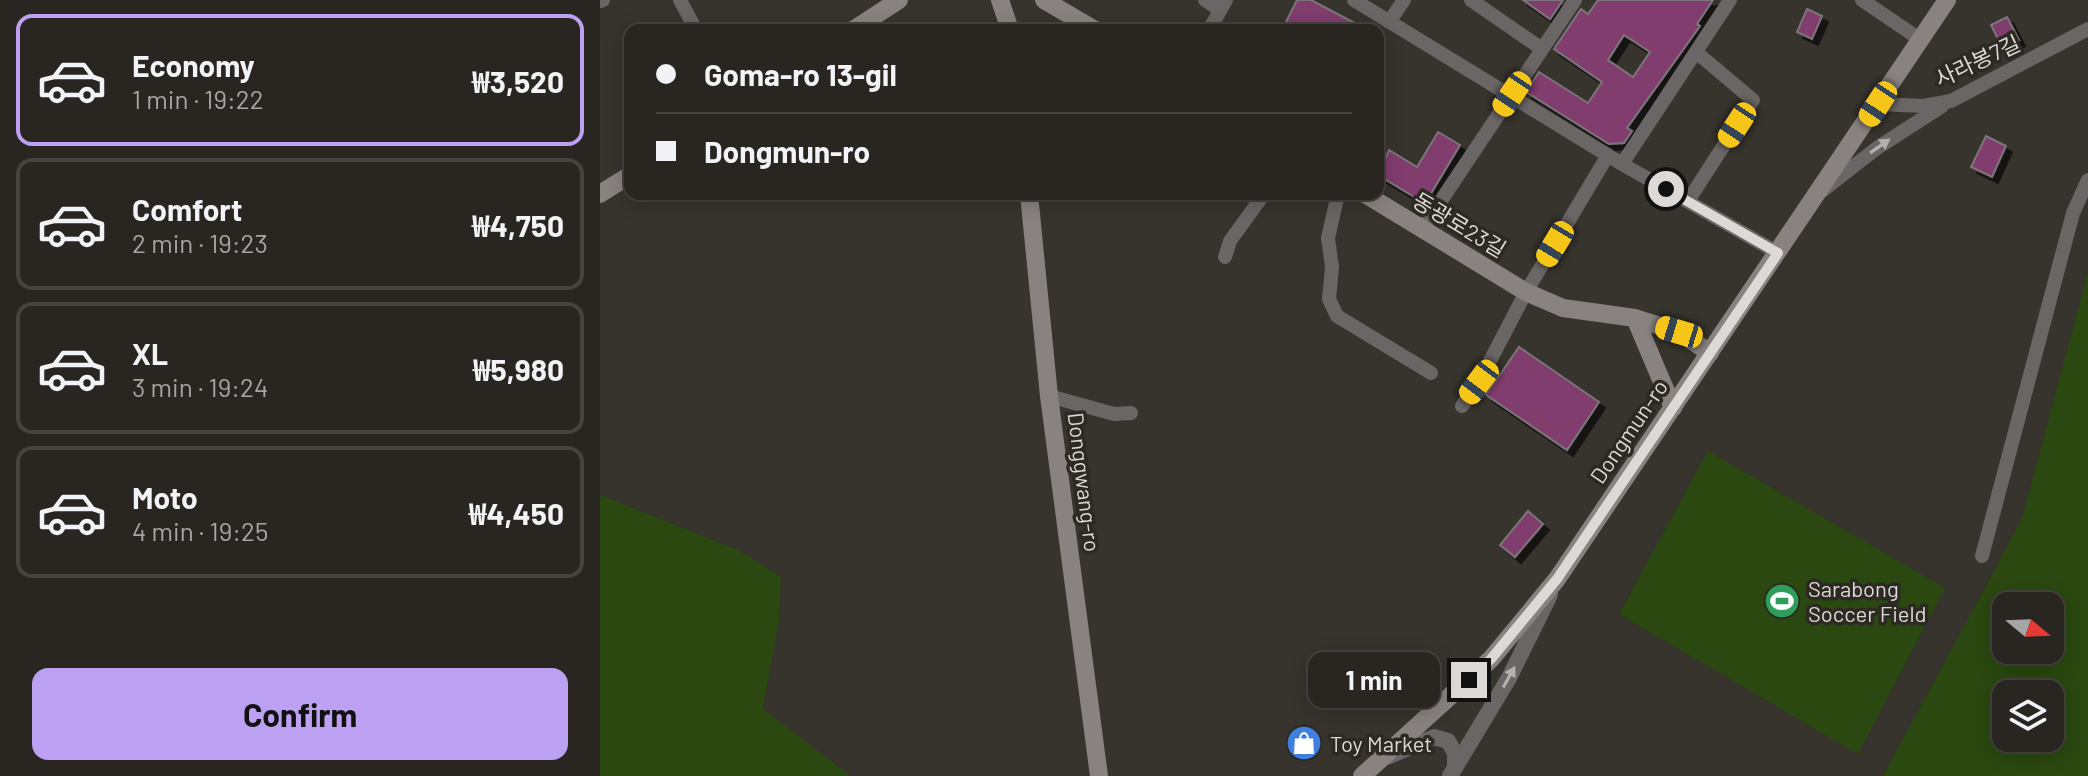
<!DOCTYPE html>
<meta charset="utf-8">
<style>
body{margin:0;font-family:Barlow,"Noto Sans KR",sans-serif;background:#35322f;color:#f1f3f6;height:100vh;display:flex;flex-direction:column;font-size:30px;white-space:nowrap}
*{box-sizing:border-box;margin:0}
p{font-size:26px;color:#a5a5a5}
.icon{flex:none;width:44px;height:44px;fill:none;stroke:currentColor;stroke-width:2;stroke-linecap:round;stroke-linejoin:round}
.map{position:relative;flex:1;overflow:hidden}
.details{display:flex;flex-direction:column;background:#292622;width:600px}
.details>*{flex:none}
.guide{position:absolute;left:24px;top:24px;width:760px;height:176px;border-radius:16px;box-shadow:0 4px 20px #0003,0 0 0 2px #454340;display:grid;align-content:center;height:176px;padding:0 32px;background:#292622}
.needle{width:52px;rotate:109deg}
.fabs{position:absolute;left:1392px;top:592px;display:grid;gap:16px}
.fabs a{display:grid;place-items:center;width:72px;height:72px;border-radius:16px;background:#292622;box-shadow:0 4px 20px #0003,0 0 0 2px #454340;font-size:40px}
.end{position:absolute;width:36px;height:36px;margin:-18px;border:10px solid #dcd9d6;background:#111;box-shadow:0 0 0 4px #111}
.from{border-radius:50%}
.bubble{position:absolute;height:56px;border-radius:16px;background:#292622;box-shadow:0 4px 20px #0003,0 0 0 2px #454340;font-size:26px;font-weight:700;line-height:56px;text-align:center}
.car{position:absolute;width:24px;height:48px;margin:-24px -12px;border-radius:10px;box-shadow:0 0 6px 2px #0007;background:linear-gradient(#f5c518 24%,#345 0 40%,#f5c518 0 76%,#345 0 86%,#f5c518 0)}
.guide b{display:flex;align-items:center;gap:28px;height:76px;font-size:30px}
.guide b+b{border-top:2px solid #454340}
.guide i{width:20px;height:20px;background:#f1f3f6}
ul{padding:14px 0 0;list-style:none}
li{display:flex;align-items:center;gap:24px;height:132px;margin:0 16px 12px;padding:0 16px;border:4px solid #454340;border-radius:16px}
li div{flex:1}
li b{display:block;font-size:30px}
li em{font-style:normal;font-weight:700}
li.current{border-color:#bca0f2}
li>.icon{width:72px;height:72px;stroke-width:1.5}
.action{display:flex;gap:16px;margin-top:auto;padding:16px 32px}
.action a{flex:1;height:92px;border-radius:16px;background:#bca0f2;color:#111;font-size:32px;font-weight:700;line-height:92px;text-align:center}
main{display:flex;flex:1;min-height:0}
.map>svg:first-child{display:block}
.green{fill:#2a4810;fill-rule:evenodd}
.building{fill:#803c6e;stroke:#7c7479;stroke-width:2;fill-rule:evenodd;filter:url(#shadow)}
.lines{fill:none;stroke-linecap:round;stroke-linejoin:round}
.minor{stroke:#6a6665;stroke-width:14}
.tertiary{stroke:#6a6665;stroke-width:16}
.secondary{stroke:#888280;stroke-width:18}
.oneway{fill:#b4b1ae}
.route{stroke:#dcd9d6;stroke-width:10}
.labels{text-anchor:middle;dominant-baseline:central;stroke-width:7;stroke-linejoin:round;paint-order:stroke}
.street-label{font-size:22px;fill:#dcd9d6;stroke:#2d2923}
.poi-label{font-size:22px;fill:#dcd9d6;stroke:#2d2923;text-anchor:start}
</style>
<main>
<section class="details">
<ul>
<li class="current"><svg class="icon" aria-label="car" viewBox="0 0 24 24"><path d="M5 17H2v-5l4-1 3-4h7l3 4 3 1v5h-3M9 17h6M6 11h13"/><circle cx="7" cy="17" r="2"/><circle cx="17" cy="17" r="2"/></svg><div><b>Economy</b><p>1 min · 19:22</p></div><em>₩3,520</em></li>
<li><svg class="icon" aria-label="car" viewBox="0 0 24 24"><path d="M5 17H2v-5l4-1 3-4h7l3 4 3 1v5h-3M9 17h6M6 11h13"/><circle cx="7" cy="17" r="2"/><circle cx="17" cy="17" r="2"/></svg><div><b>Comfort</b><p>2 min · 19:23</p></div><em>₩4,750</em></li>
<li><svg class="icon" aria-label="car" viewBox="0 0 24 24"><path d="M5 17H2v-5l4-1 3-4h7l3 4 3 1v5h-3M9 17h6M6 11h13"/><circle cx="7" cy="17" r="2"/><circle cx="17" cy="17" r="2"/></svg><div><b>XL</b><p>3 min · 19:24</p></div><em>₩5,980</em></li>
<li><svg class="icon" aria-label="car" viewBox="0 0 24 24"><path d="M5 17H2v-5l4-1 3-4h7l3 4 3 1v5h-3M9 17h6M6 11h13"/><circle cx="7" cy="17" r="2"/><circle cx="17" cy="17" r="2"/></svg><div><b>Moto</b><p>4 min · 19:25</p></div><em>₩4,450</em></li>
</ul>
<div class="action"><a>Confirm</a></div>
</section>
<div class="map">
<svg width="1488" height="776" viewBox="0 0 1488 776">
<defs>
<filter id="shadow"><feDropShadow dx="6" dy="6" stdDeviation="0" flood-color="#0009"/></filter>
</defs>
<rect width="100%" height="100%" fill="#37332d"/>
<path class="green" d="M1488 272V776H1283L1422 519ZM1406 606H1450V650H1406ZM1406 694H1450V738H1406Z
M1108 451 1345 588 1258 754 1019 614Z
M0 495 138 550 181 577 179 619 163 709 251 776H0Z"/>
<path class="building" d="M697 0H711L768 30H682Z
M923 0H963L950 19Z
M998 0H1113L1097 24 1100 26 1027 128 1032 131 1024 143 1009 144 926 92 939 72 988 103 1002 82 954 49 981 9 988 14ZM1024 35 1050 52 1033 77 1008 60Z
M1207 9 1222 16 1212 39 1197 32Z
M1407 17 1419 40 1403 49 1391 25Z
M838 132 860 145 830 195 816 198 778 175 789 150 817 167Z
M1386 136 1406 146 1392 177 1371 167Z
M919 347 999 402 967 450 886 395Z
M928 511 943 524 915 557 900 545Z"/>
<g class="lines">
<path class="minor" d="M80 0 96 30
M605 0 620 10
M754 0 1022 164 1178 253
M871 0 942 49
M1262 0 1321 40
M0 1 3 0
M789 22 804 0
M609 30 626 0
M1278 104 1323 106 1351 101 1488 29
M1022 164 1130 0
M1222 191 1277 148 1342 106
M738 194 728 238 732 267 729 299 737 316 831 373
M1088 201 1153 100 1096 52
M822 229 975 0
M625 257 630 241 664 194
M449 396 514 414 531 413
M862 406 879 382 926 292 1008 155
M1382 556 1473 213 1488 180"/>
<path class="tertiary" d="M787 757 834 737 848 741 855 753V768
M850 776 909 678 950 595"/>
<path class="secondary" d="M400 0 410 30
M444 0 495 30
M253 30 299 0
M0 194 30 175
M429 194 449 396 499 776
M765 194 926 292 963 308 1035 318 1079 332 1110 353
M1035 318 1073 408
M762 776 891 659 957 579 1347 0"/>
</g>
<defs><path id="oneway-solid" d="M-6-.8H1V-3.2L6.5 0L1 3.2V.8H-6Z" transform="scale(2)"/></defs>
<g class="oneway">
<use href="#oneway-solid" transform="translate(1280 146) rotate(-35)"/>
<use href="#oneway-solid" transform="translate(909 677) rotate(-61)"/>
</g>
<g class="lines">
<path class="route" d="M869 680 891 659 957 579 1178 253 1066 189"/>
</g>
<defs>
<symbol id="stadium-disc" viewBox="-11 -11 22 22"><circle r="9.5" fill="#2e9e5b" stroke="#2d2923"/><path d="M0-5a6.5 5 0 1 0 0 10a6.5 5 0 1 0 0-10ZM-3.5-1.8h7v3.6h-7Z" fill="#fff"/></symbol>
<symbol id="shop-disc" viewBox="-11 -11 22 22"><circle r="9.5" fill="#3f7fe0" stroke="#2d2923"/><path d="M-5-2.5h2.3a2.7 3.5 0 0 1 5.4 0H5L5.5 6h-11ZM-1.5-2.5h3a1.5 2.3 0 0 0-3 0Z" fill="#fff"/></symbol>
</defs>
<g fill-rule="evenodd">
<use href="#stadium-disc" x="1162" y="581" width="40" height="40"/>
<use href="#shop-disc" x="684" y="723" width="40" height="40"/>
</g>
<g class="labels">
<g class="street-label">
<text transform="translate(1377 60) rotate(-25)">사라봉7길</text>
<text transform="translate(860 224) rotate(31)">동광로23길</text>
<text transform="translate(1028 431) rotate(-56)">Dongmun-ro</text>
<text transform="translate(485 482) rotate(83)">Donggwang-ro</text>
</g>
<g class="poi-label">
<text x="1208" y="588">Sarabong<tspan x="1208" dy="25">Soccer Field</tspan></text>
<text x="730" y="743">Toy Market</text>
</g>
</g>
</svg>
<div class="fabs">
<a><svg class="needle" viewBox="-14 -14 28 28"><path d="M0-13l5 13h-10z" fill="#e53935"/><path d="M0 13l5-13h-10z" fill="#a5a5a5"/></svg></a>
<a><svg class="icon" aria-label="layers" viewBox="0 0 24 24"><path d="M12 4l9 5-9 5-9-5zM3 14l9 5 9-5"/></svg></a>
</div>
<i class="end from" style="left:1066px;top:189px"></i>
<i class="end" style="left:869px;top:680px"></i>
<div class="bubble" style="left:708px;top:652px;width:132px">1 min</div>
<i class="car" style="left:912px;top:94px;rotate:214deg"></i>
<i class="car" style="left:1278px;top:104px;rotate:213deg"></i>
<i class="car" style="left:1137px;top:125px;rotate:213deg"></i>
<i class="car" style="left:955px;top:244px;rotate:211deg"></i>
<i class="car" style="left:1079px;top:332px;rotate:287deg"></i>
<i class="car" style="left:879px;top:382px;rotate:217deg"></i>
<div class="guide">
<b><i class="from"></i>Goma-ro 13-gil</b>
<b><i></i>Dongmun-ro</b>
</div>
</div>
</main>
